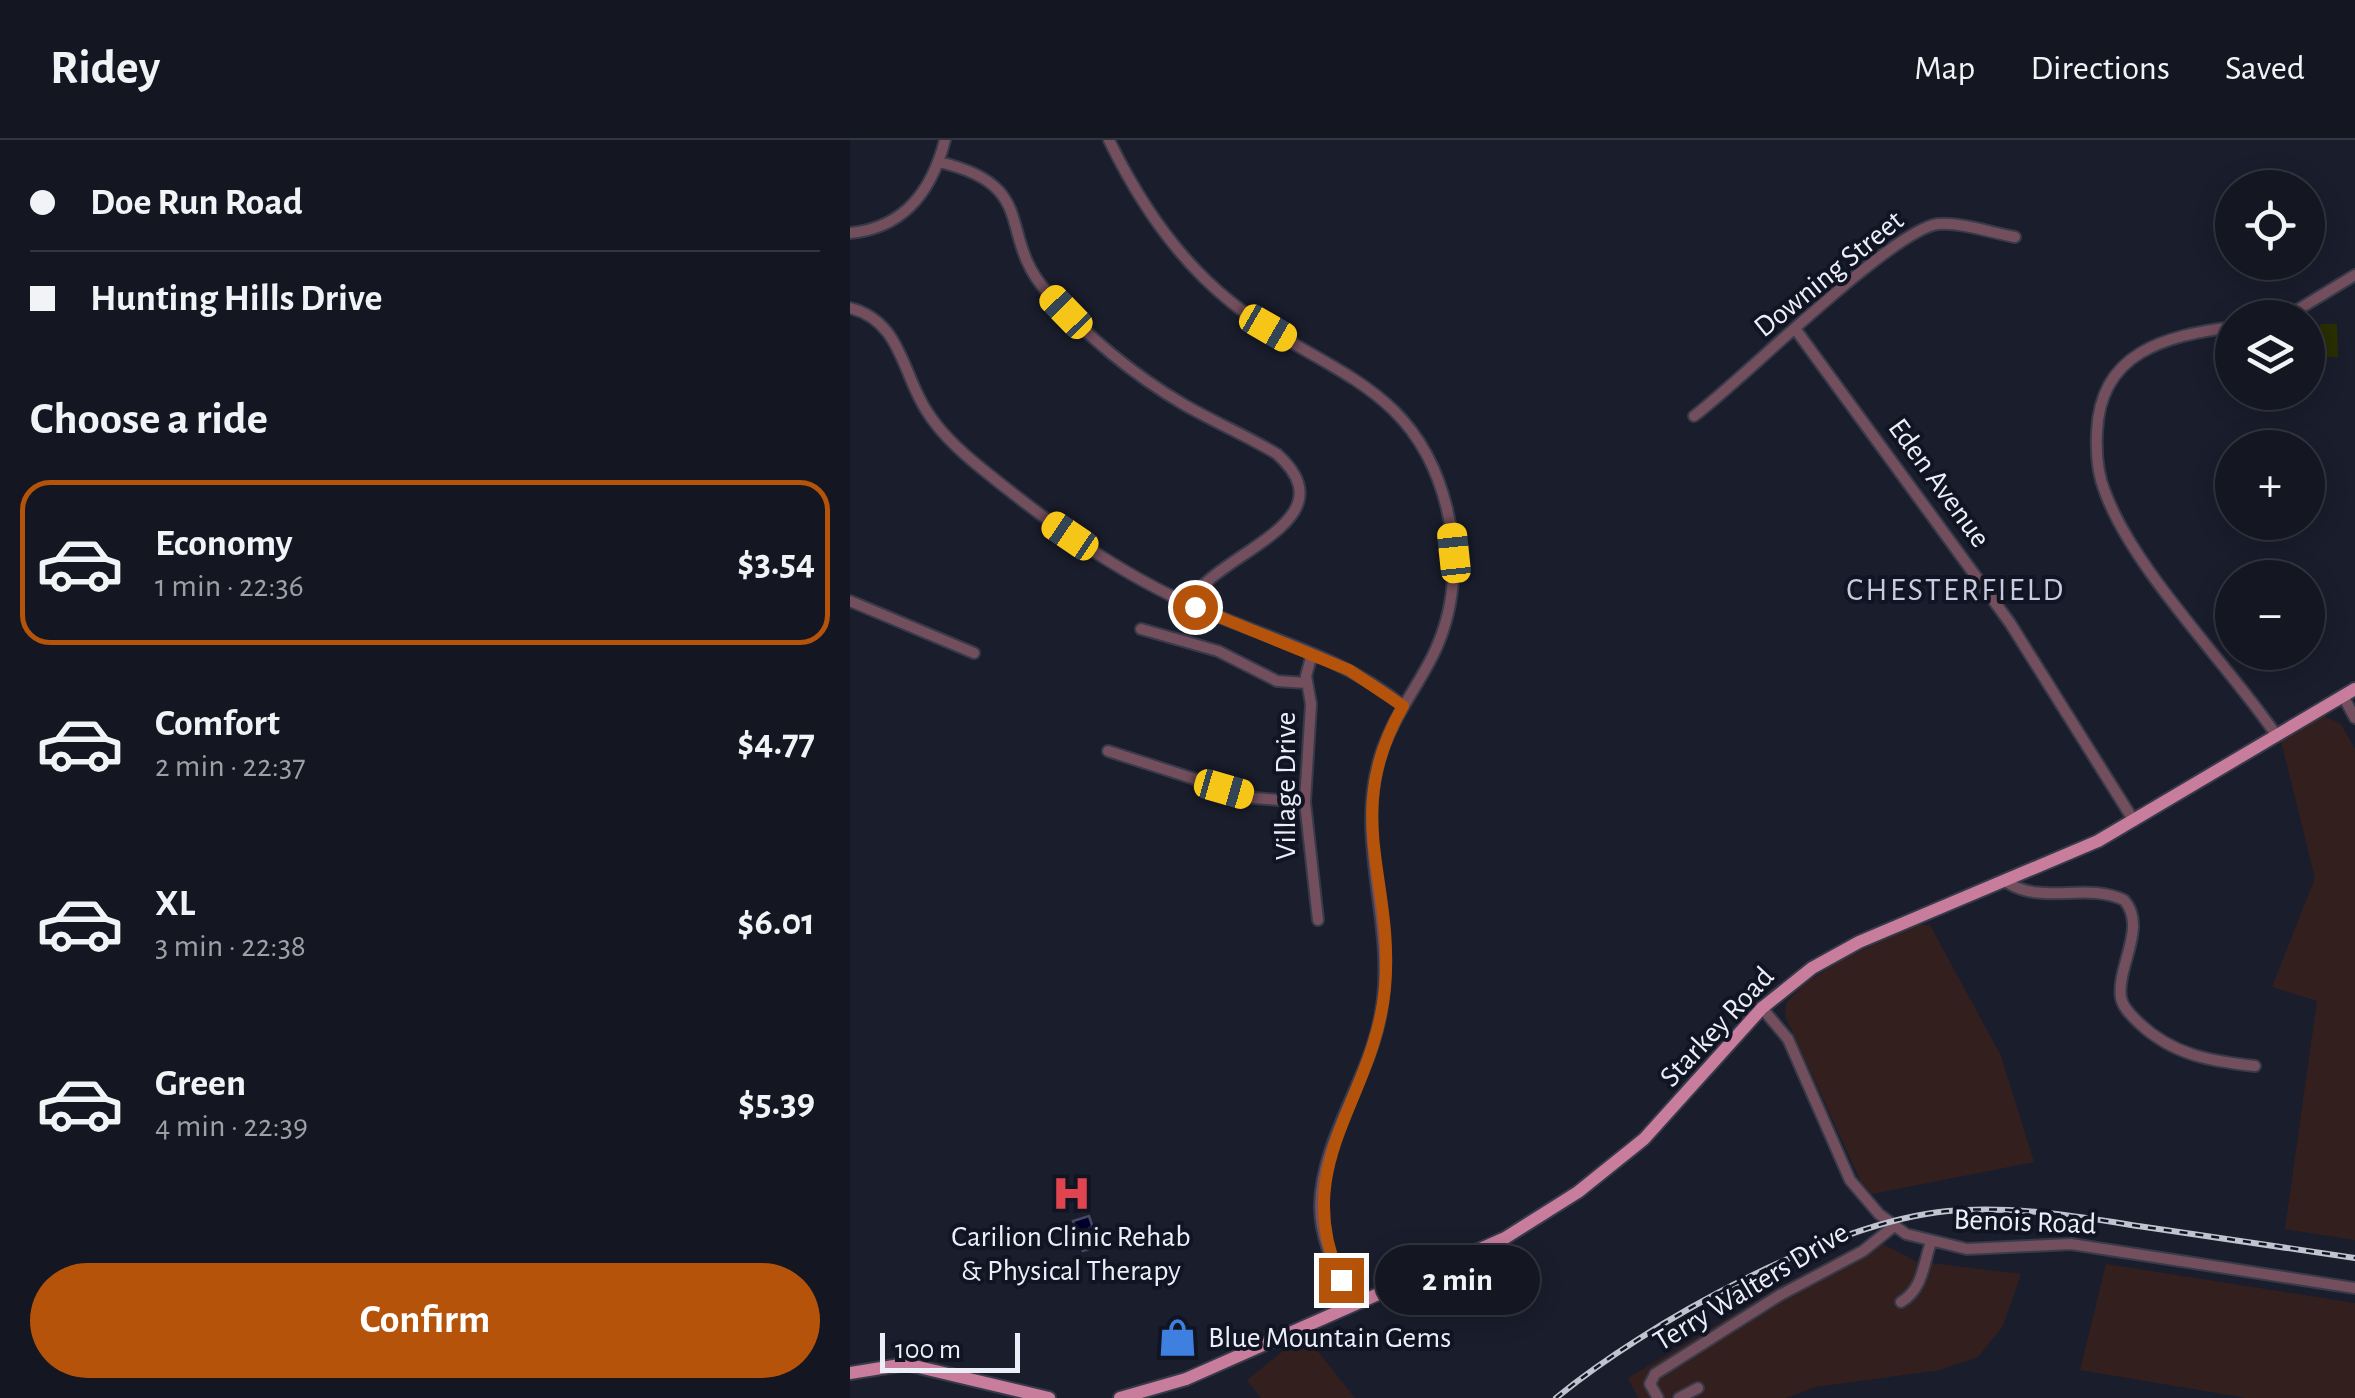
<!DOCTYPE html>
<meta charset="utf-8">
<style>
body{margin:0;font-family:"Alegreya Sans",sans-serif;background:#21232e;color:#f1f3f6;height:100vh;display:flex;flex-direction:column;font-size:38px;white-space:nowrap}
*{box-sizing:border-box;margin:0}
p{font-size:32px;color:#9d9fa5}
.icon{flex:none;width:55px;height:55px;fill:none;stroke:currentColor;stroke-width:2;stroke-linecap:round;stroke-linejoin:round}
.map{position:relative;flex:1;overflow:hidden}
.details{display:flex;flex-direction:column;background:#141621;width:850px}
.details>*{flex:none}
.top-card{display:grid;align-content:center;height:220px;padding:0 30px;background:#141621}
.controls{position:absolute;left:1365px;top:30px;display:grid;gap:20px}
.controls a{display:grid;place-items:center;width:110px;height:110px;border-radius:50%;background:#141621;box-shadow:0 5px 25px #0003,0 0 0 2px #33353f;font-size:50px}
.scale{position:absolute;left:30px;bottom:25px;width:140px;box-sizing:border-box;padding-left:10px;border:5px solid #eceff9;border-top:0;font-size:28px;line-height:35px;white-space:nowrap;color:#eceff9;-webkit-text-stroke:8px #111422;paint-order:stroke}
.end{position:absolute;width:45px;height:45px;margin:-22px;border:12px solid #b45309;background:#fff;box-shadow:0 0 0 5px #fff}
.from{border-radius:50%}
.bubble{position:absolute;height:70px;border-radius:35px;background:#141621;box-shadow:0 5px 25px #0003,0 0 0 2px #33353f;font-size:32px;font-weight:600;line-height:70px;text-align:center}
.car{position:absolute;width:30px;height:60px;margin:-30px -15px;border-radius:12px;box-shadow:0 0 8px 2px #0007;background:linear-gradient(#f5c518 24%,#345 0 40%,#f5c518 0 76%,#345 0 86%,#f5c518 0)}
.top-card b{display:flex;align-items:center;gap:35px;height:95px;font-size:38px}
.top-card b+b{border-top:2px solid #33353f}
.top-card i{width:25px;height:25px;background:#f1f3f6}
ul{padding:0;list-style:none}
li{display:flex;align-items:center;gap:30px;height:165px;margin:0 20px 15px;padding:0 10px;border:5px solid transparent;border-radius:30px}
li div{flex:1}
li b{display:block;font-size:38px}
li em{font-style:normal;font-weight:600}
li.active{border-color:#b45309}
li>.icon{width:90px;height:90px;stroke-width:1.5}
h2{padding:0 30px;font-size:45px;line-height:120px}
.button{display:flex;gap:20px;margin-top:auto;padding:20px 30px}
.button a{flex:1;height:115px;border-radius:60px;background:#b45309;color:#fff;font-size:40px;font-weight:600;line-height:115px;text-align:center}
header{display:flex;align-items:center;gap:60px;box-sizing:border-box;height:140px;padding:0 50px;background:#141621;border-bottom:2px solid #33353f}
header strong{font-size:48px}
nav{display:flex;gap:55px;margin-inline-start:auto;font-size:35px}
main{display:flex;flex:1;min-height:0}
.map>svg:first-child{display:block}
.industrial{fill:#33201e}
.green{fill:#292f00}
.water{fill:url(#water-waves);stroke:#474868;stroke-width:2.5}
.lines{fill:none;stroke-linecap:round;stroke-linejoin:round}
.minor-casing{stroke:#373a49;stroke-width:14}
.major-casing{stroke:#373a49;stroke-width:16}
.minor{stroke:#734e5d;stroke-width:10}
.major{stroke:#c87d9d;stroke-width:12}
.rail-casing{stroke:#c1c4cf;stroke-width:6}
.rail{stroke:#111422;stroke-width:2.5;stroke-dasharray:8;stroke-linecap:butt}
.route{stroke:#b45309;stroke-width:12}
.labels{text-anchor:middle;dominant-baseline:central;stroke-width:8;stroke-linejoin:round;paint-order:stroke}
.street-label{font-size:30px;fill:#eceff9;stroke:#111422}
.poi-label{font-size:30px;fill:#eceff9;stroke:#111422}
.neighbourhood-label{font-size:32px;letter-spacing:2.5px;fill:#c7cce0;stroke:#111422}
</style>
<header>
<strong>Ridey</strong>
<nav><a>Map</a><a>Directions</a><a>Saved</a></nav>
</header>
<main>
<section class="details">
<div class="top-card">
<b><i class="from"></i>Doe Run Road</b>
<b><i></i>Hunting Hills Drive</b>
</div>
<h2>Choose a ride</h2>
<ul>
<li class="active"><svg class="icon" aria-label="car" viewBox="0 0 24 24"><path d="M5 17H2v-5l4-1 3-4h7l3 4 3 1v5h-3M9 17h6M6 11h13"/><circle cx="7" cy="17" r="2"/><circle cx="17" cy="17" r="2"/></svg><div><b>Economy</b><p>1 min · 22:36</p></div><em>$3.54</em></li>
<li><svg class="icon" aria-label="car" viewBox="0 0 24 24"><path d="M5 17H2v-5l4-1 3-4h7l3 4 3 1v5h-3M9 17h6M6 11h13"/><circle cx="7" cy="17" r="2"/><circle cx="17" cy="17" r="2"/></svg><div><b>Comfort</b><p>2 min · 22:37</p></div><em>$4.77</em></li>
<li><svg class="icon" aria-label="car" viewBox="0 0 24 24"><path d="M5 17H2v-5l4-1 3-4h7l3 4 3 1v5h-3M9 17h6M6 11h13"/><circle cx="7" cy="17" r="2"/><circle cx="17" cy="17" r="2"/></svg><div><b>XL</b><p>3 min · 22:38</p></div><em>$6.01</em></li>
<li><svg class="icon" aria-label="car" viewBox="0 0 24 24"><path d="M5 17H2v-5l4-1 3-4h7l3 4 3 1v5h-3M9 17h6M6 11h13"/><circle cx="7" cy="17" r="2"/><circle cx="17" cy="17" r="2"/></svg><div><b>Green</b><p>4 min · 22:39</p></div><em>$5.39</em></li>
</ul>
<div class="button"><a>Confirm</a></div>
</section>
<div class="map">
<svg width="1505" height="1258" viewBox="0 0 1505 1258">
<defs>
<pattern id="water-waves" width="16" height="10" patternUnits="userSpaceOnUse" patternTransform="scale(2.5)"><rect width="16" height="10" fill="#00002a"/><path d="M0 5q4-4 8 0t8 0" fill="none" stroke="#25264a"/></pattern>
</defs>
<rect width="100%" height="100%" fill="#1a1d2c"/>
<path class="industrial" d="M1474 576 1491 584 1505 609V1100L1435 1089 1467 861 1422 847 1465 738 1431 601Z
M1066 785H1080L1151 916 1184 1022 1022 1054 1011 1042 935 876 936 863 953 845 991 820Z
M1022 1098 1065 1121 1171 1134 1153 1186 1128 1217 1090 1230 966 1247 936 1258H788L778 1238 931 1146Z
M1256 1124 1505 1163V1258H1396L1230 1230Z
M454 1194 505 1258H411L397 1240Z"/>
<path class="green" d="M1470 184H1487L1488 217H1471Z"/>
<path class="water" d="M239 1076 249 1106 233 1111 223 1081Z"/>
<g class="lines">
<defs>
<path id="minor" d="M259 0C289 62 327 119 381 162 470 233 566 240 597 369 609 418 605 472 582 517 564 553 538 584 528 624 506 707 546 788 531 872 520 938 471 999 470 1066 470 1102 488 1134 502 1166
M89 22C192 46 145 95 198 153 236 195 284 235 333 264 364 282 397 296 427 314 504 383 362 413 339 464
M0 93C55 88 82 50 95 0
M0 168C52 181 52 235 78 273 92 295 111 312 131 328 197 382 269 434 348 468 417 498 494 517 553 566
M1434 178 1505 135
M1382 187C1315 196 1250 212 1247 292 1246 312 1247 333 1255 352 1284 431 1378 524 1427 596
M946 190 1160 483 1284 681
M844 276C891 241 1043 89 1088 84 1111 82 1142 93 1165 97
M0 461 124 513
M291 489 368 511 427 541 456 543
M462 514 456 536 461 564 455 662 468 780
M1493 556 1505 578
M258 611 404 658 455 662
M1158 743C1194 765 1236 742 1274 760 1298 787 1266 827 1271 858 1273 868 1282 876 1289 883 1323 915 1360 921 1405 926
M912 868 938 899 1000 1040 1029 1074 1056 1094 1117 1109 1221 1104 1505 1148
M1051 1162C1073 1149 1073 1125 1081 1102
M808 1258 800 1244 805 1234 930 1155 1013 1111 1044 1086
M829 1258 848 1248"/>
<path id="major" d="M0 1233 56 1224 199 1258
M270 1258 336 1239 655 1098 728 1052 794 999 912 868 962 828 1009 802 1248 701 1505 549"/>
</defs>
<use href="#minor" class="minor-casing"/>
<use href="#major" class="major-casing"/>
<use href="#minor" class="minor"/>
<use href="#major" class="major"/>
<defs>
<path id="rail" d="M706 1258C797 1183 980 1082 1098 1071 1164 1065 1230 1077 1295 1087 1365 1097 1435 1107 1505 1118"/>
</defs>
<use href="#rail" class="rail-casing"/>
<use href="#rail" class="rail"/>
</g>
<g class="lines">
<path class="route" d="M345 467 499 530 553 566C490 676 545 739 535 848 524 961 438 1023 491 1140"/>
</g>
<defs>
<symbol id="hospital-bare" viewBox="-9 -9 18 18"><path d="M-5-5h3v3.5h4V-5h3V5h-3V1.5h-4V5h-3Z" fill="#e0444e" stroke="#111422" stroke-width="2.5" paint-order="stroke"/></symbol>
<symbol id="shop-bare" viewBox="-9 -9 18 18"><path d="M-5-2.5h2.3a2.7 3.5 0 0 1 5.4 0H5L5.5 6h-11ZM-1.5-2.5h3a1.5 2.3 0 0 0-3 0Z" fill="#3f7fe0" stroke="#111422" stroke-width="2.5" paint-order="stroke"/></symbol>
</defs>
<g fill-rule="evenodd">
<use href="#hospital-bare" x="194" y="1026" width="55" height="55"/>
<use href="#shop-bare" x="300" y="1170" width="55" height="55"/>
</g>
<g class="labels">
<g class="street-label">
<text transform="translate(979 134) rotate(-39)">Downing Street</text>
<text transform="translate(1089 343) rotate(54)">Eden Avenue</text>
<text transform="translate(436 646) rotate(-90)">Village Drive</text>
<text transform="translate(867 887) rotate(-47)">Starkey Road</text>
<text transform="translate(1175 1082) rotate(2)">Benois Road</text>
<text transform="translate(901 1147) rotate(-31)">Terry Walters Drive</text>
</g>
<g class="poi-label">
<text x="221" y="1097">Carilion Clinic Rehab<tspan x="221" dy="34">&amp; Physical Therapy</tspan></text>
<text x="358" y="1198" text-anchor="start">Blue Mountain Gems</text>
</g>
<g class="neighbourhood-label">
<text x="1106" y="450">CHESTERFIELD</text>
</g>
</g>
</svg>
<div class="controls">
<a><svg class="icon" aria-label="locate" viewBox="0 0 24 24"><circle cx="12" cy="12" r="6"/><path d="M12 2v4M12 18v4M2 12h4M18 12h4"/></svg></a>
<a><svg class="icon" aria-label="layers" viewBox="0 0 24 24"><path d="M12 4l9 5-9 5-9-5zM3 14l9 5 9-5"/></svg></a>
<a>+</a>
<a>−</a>
</div>
<div class="scale">100 m</div>
<i class="end from" style="left:345px;top:467px"></i>
<i class="end" style="left:491px;top:1140px"></i>
<div class="bubble" style="left:525px;top:1105px;width:165px">2 min</div>
<i class="car" style="left:216px;top:172px;rotate:316deg"></i>
<i class="car" style="left:418px;top:188px;rotate:120deg"></i>
<i class="car" style="left:220px;top:396px;rotate:304deg"></i>
<i class="car" style="left:604px;top:413px;rotate:354deg"></i>
<i class="car" style="left:374px;top:649px;rotate:106deg"></i>
</div>
</main>
